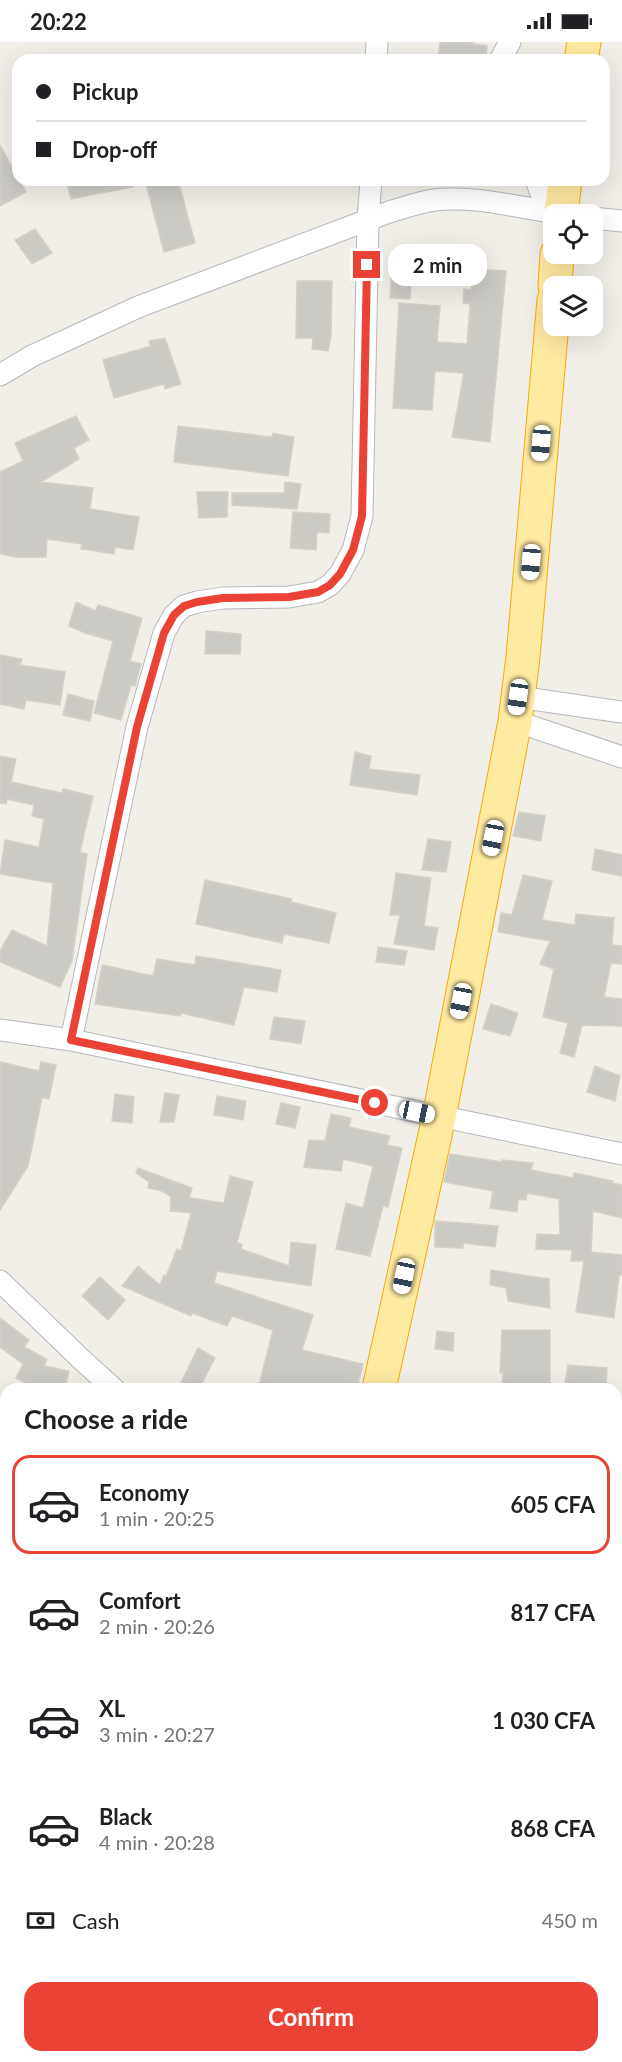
<!DOCTYPE html>
<meta charset="utf-8">
<style>
body{margin:0;font-family:Lato,sans-serif;background:#f6f6f6;color:#202124;height:100vh;display:flex;flex-direction:column;font-size:22px;white-space:nowrap}
*{box-sizing:border-box;margin:0}
p{font-size:20px;color:#757577}
.icon{flex:none;width:33px;height:33px;fill:none;stroke:currentColor;stroke-width:2;stroke-linecap:round;stroke-linejoin:round}
.map{position:relative;flex:1;overflow:hidden}
.panel{position:absolute;left:0px;top:1341px;width:622px;height:680px;display:flex;flex-direction:column;background:#fff;border-radius:18px 18px 0 0;box-shadow:0 6px 24px #0002}
.panel>*{flex:none}
.banner{position:absolute;left:12px;top:12px;width:598px;height:132px;border-radius:18px;box-shadow:0 6px 24px #0002;display:grid;align-content:center;height:132px;padding:0 24px;background:#fff}
.tools{position:absolute;left:543px;top:162px;display:grid;gap:12px}
.tools a{display:grid;place-items:center;width:60px;height:60px;border-radius:12px;background:#fff;box-shadow:0 6px 24px #0002;font-size:30px}
.end{position:absolute;width:27px;height:27px;margin:-14px;border:8px solid #ea4335;background:#fff;box-shadow:0 0 0 3px #fff}
.from{border-radius:50%}
.bubble{position:absolute;height:42px;border-radius:18px;background:#fff;box-shadow:0 6px 24px #0002;font-size:20px;font-weight:700;line-height:42px;text-align:center}
.car{position:absolute;width:18px;height:36px;margin:-18px -9px;border-radius:8px;box-shadow:0 0 4px 2px #0007;background:linear-gradient(#fff 24%,#345 0 40%,#fff 0 76%,#345 0 86%,#fff 0)}
.banner b{display:flex;align-items:center;gap:21px;height:57px;font-size:22px}
.banner b+b{border-top:2px solid #e0e0e0}
.banner i{width:15px;height:15px;background:#202124}
ul{padding:0;list-style:none}
li{display:flex;align-items:center;gap:18px;height:99px;margin:0 12px 9px;padding:0 12px;border:3px solid transparent;border-radius:18px}
li div{flex:1}
li b{display:block;font-size:22px}
li em{font-style:normal;font-weight:700}
li.active{border-color:#ea4335}
li>.icon{width:54px;height:54px;stroke-width:1.5}
h2{padding:0 24px;font-size:27px;line-height:72px}
.pay{display:flex;align-items:center;gap:15px;height:66px;padding:0 24px;font-size:22px}
.pay p{margin-inline-start:auto}
.button{display:flex;gap:12px;margin-top:auto;padding:12px 24px}
.button a{flex:1;height:69px;border-radius:18px;background:#ea4335;color:#fff;font-size:24px;font-weight:700;line-height:69px;text-align:center}
.status{display:flex;justify-content:space-between;align-items:center;height:42px;padding:0 30px;background:#fff;direction:ltr}
.status svg{height:16px;fill:currentColor}
.map>svg:first-child{display:block}
.building{fill:#cccac5;stroke:#d6d1c6;stroke-width:1.5}
.lines{fill:none;stroke-linecap:round;stroke-linejoin:round}
.minor-casing{stroke:#b5b8bc;stroke-width:23}
.trunk-casing{stroke:#f9ab00;stroke-width:35}
.minor{stroke:#fff;stroke-width:21}
.trunk{stroke:#feeaa1;stroke-width:33}
.route{stroke:#ea4335;stroke-width:8}
</style>
<div class="status"><b>20:22</b><svg viewBox="0 0 49 12"><path d="M0 12V9h3v3zM5 12V6h3v6zM10 12V3h3v9zM15 12V0h3v12zM26 1h20v11H26zM47 4h2v5h-2z"/></svg></div>
<div class="map">
<svg width="622" height="2020" viewBox="0 0 622 2020">
<rect width="100%" height="100%" fill="#f1efe8"/>
<path class="building" d="M440 0H473V2L487 4 486 18H438Z
M0 103 26 150 0 164Z
M66 138H132L133 145 71 157Z
M145 138H178L195 201 164 210Z
M35 187 52 211 32 222 15 198Z
M393 208 413 209 410 257 390 256Z
M473 227 506 229 490 400 452 395 464 331 435 329 432 368 393 366 399 261 440 264 437 300 467 302 470 262 463 261 464 247 471 248Z
M297 239H332L331 295 328 309 312 307 313 296H296Z
M165 296 181 342 165 347 164 342 114 356 103 318 151 304 149 299Z
M76 374 89 398 74 406 79 417 41 440 93 446 90 467 139 475 133 508 115 505 114 512 81 507 82 502 47 497 46 515H15L0 512V430L23 419 15 401Z
M178 384 272 395 273 391 294 395 288 434 174 420Z
M285 440 301 442 297 467 232 463V451H284Z
M197 450H228L227 475 199 476Z
M293 470 330 472 329 491 317 490 316 508 290 506Z
M76 560 96 569 98 563 142 576 130 619 141 622 135 644 131 643 121 678 94 671 113 599 85 591 69 584Z
M206 589 241 592 240 612H205Z
M0 613 22 617 20 623 65 630 60 663 26 658 24 667 0 662Z
M68 652 94 659 90 679 63 673Z
M355 710 371 714 369 727 420 733 417 753 350 743Z
M0 714 16 717 11 740 62 751 63 747 93 754 80 810 87 812 72 919 60 945 0 920V909L12 888 47 904 53 841 0 832 5 798 39 805 44 777 32 774 34 763 7 757 6 762 0 761Z
M519 770 545 774 541 799 513 794Z
M428 797 451 800 446 830 422 828Z
M595 807 622 813V834L592 828Z
M396 831 431 836 424 884 438 886 434 908 394 902 400 873H390Z
M523 833 552 839 542 878 575 883 576 872 614 876 612 903 622 904V922L611 921 604 955 622 957V984L582 983 574 1015 560 1011 568 981 543 975 554 927 540 922 550 899 498 890 501 871 512 873Z
M205 838 292 857 291 860 336 871 329 901 284 892 282 901 196 882Z
M378 905 407 909 404 923 376 920Z
M196 914 281 928 277 950 244 945 234 983 181 971 180 974 95 962 102 923 153 934 157 917 195 923Z
M491 962 518 971 510 994 483 987Z
M274 975 305 979 301 1002 270 997Z
M0 1020 39 1029 41 1020 56 1023 49 1057 42 1056 28 1124 0 1168Z
M595 1024 620 1034 615 1059 587 1050Z
M165 1051 179 1053 174 1080H160Z
M115 1052 134 1055 132 1081 112 1079Z
M217 1054 246 1059 243 1078 214 1073Z
M281 1061 300 1065 295 1086 276 1082Z
M331 1072 351 1076 349 1085 390 1094 387 1103 402 1106 388 1165 383 1164 370 1214 336 1207 346 1161 363 1166 373 1124 343 1117 341 1129 304 1125 309 1098 325 1099Z
M450 1112 502 1120V1118L533 1121 531 1128 573 1136 574 1131 613 1139 612 1141 622 1143V1176L593 1169 591 1210 622 1213V1233H619L614 1276 576 1270 584 1219H571L572 1208 536 1207 537 1192 560 1193 559 1157 527 1151 526 1158 518 1157 517 1170 490 1166 493 1149 444 1140Z
M138 1126 192 1146 189 1156 224 1161 230 1134 253 1140 237 1201 242 1202 241 1207 289 1224 291 1200 316 1203 311 1244 217 1229 214 1241 313 1273 302 1308 363 1322 358 1342 349 1340 348 1347H258L273 1288 232 1274 227 1284 192 1271 191 1274 122 1244 138 1224 160 1243 164 1233 166 1234 177 1207 181 1209 191 1171 170 1169 171 1155 162 1149 148 1146 149 1140 136 1131Z
M435 1179 498 1184 495 1205 463 1201V1206L435 1205Z
M491 1228 549 1237 550 1266 508 1259 506 1246 490 1243Z
M100 1235 125 1258 108 1278 82 1254Z
M0 1276 29 1298 24 1305 47 1317 44 1324 69 1329 65 1347H38L16 1336 23 1322 0 1305Z
M502 1288H550V1347H502L503 1331H500Z
M437 1289 454 1291 453 1309 435 1307Z
M198 1306 215 1316 199 1347H178Z
M568 1323 607 1326 606 1347H564Z"/>
<g class="lines">
<defs>
<path id="minor" d="M376 18 377 0
M500 18 510 0
M536 138 548 170
M592 176 622 179
M0 333 32 314 138 265 389 170C404 166 419 160 434 158 478 153 522 167 565 172
M518 655 622 670
M515 679 622 715
M0 988 71 998 622 1112
M71 998 137 685 164 591 174 573 184 564 197 560 223 556 289 555 318 550 330 543 340 532 353 508 362 474 368 178 371 138
M0 1239 81 1317 114 1347"/>
<path id="trunk" d="M581 18 584 0
M561 172 565 138
M555 244 557 212
M379 1347 439 1075 515 679 523 615 554 258
M616 1644H622
M76 2020 83 2014"/>
</defs>
<use href="#minor" class="minor-casing"/>
<use href="#trunk" class="trunk-casing"/>
<use href="#minor" class="minor"/>
<use href="#trunk" class="trunk"/>
</g>
<g class="lines">
<path class="route" d="M367 223 362 474 353 508 340 532 330 543 318 550 289 555 223 556 197 560 184 564 174 573 164 591 137 685 71 998 375 1061"/>
</g>
</svg>
<div class="tools">
<a><svg class="icon" aria-label="locate" viewBox="0 0 24 24"><circle cx="12" cy="12" r="6"/><path d="M12 2v4M12 18v4M2 12h4M18 12h4"/></svg></a>
<a><svg class="icon" aria-label="layers" viewBox="0 0 24 24"><path d="M12 4l9 5-9 5-9-5zM3 14l9 5 9-5"/></svg></a>
</div>
<i class="end from" style="left:375px;top:1061px"></i>
<i class="end" style="left:367px;top:223px"></i>
<div class="bubble" style="left:388px;top:202px;width:99px">2 min</div>
<i class="car" style="left:541px;top:401px;rotate:185deg"></i>
<i class="car" style="left:531px;top:520px;rotate:185deg"></i>
<i class="car" style="left:518px;top:655px;rotate:188deg"></i>
<i class="car" style="left:493px;top:796px;rotate:191deg"></i>
<i class="car" style="left:461px;top:959px;rotate:191deg"></i>
<i class="car" style="left:417px;top:1070px;rotate:102deg"></i>
<i class="car" style="left:404px;top:1234px;rotate:192deg"></i>
<div class="banner">
<b><i class="from"></i>Pickup</b>
<b><i></i>Drop-off</b>
</div>
<section class="panel">
<h2>Choose a ride</h2>
<ul>
<li class="active"><svg class="icon" aria-label="car" viewBox="0 0 24 24"><path d="M5 17H2v-5l4-1 3-4h7l3 4 3 1v5h-3M9 17h6M6 11h13"/><circle cx="7" cy="17" r="2"/><circle cx="17" cy="17" r="2"/></svg><div><b>Economy</b><p>1 min · 20:25</p></div><em>605 CFA</em></li>
<li><svg class="icon" aria-label="car" viewBox="0 0 24 24"><path d="M5 17H2v-5l4-1 3-4h7l3 4 3 1v5h-3M9 17h6M6 11h13"/><circle cx="7" cy="17" r="2"/><circle cx="17" cy="17" r="2"/></svg><div><b>Comfort</b><p>2 min · 20:26</p></div><em>817 CFA</em></li>
<li><svg class="icon" aria-label="car" viewBox="0 0 24 24"><path d="M5 17H2v-5l4-1 3-4h7l3 4 3 1v5h-3M9 17h6M6 11h13"/><circle cx="7" cy="17" r="2"/><circle cx="17" cy="17" r="2"/></svg><div><b>XL</b><p>3 min · 20:27</p></div><em>1 030 CFA</em></li>
<li><svg class="icon" aria-label="car" viewBox="0 0 24 24"><path d="M5 17H2v-5l4-1 3-4h7l3 4 3 1v5h-3M9 17h6M6 11h13"/><circle cx="7" cy="17" r="2"/><circle cx="17" cy="17" r="2"/></svg><div><b>Black</b><p>4 min · 20:28</p></div><em>868 CFA</em></li>
</ul>
<div class="pay"><svg class="icon" aria-label="cash" viewBox="0 0 24 24"><path d="M3 7h18v10H3z"/><circle cx="12" cy="12" r="2"/></svg>Cash<p>450 m</p></div>
<div class="button"><a>Confirm</a></div>
</section>
</div>
